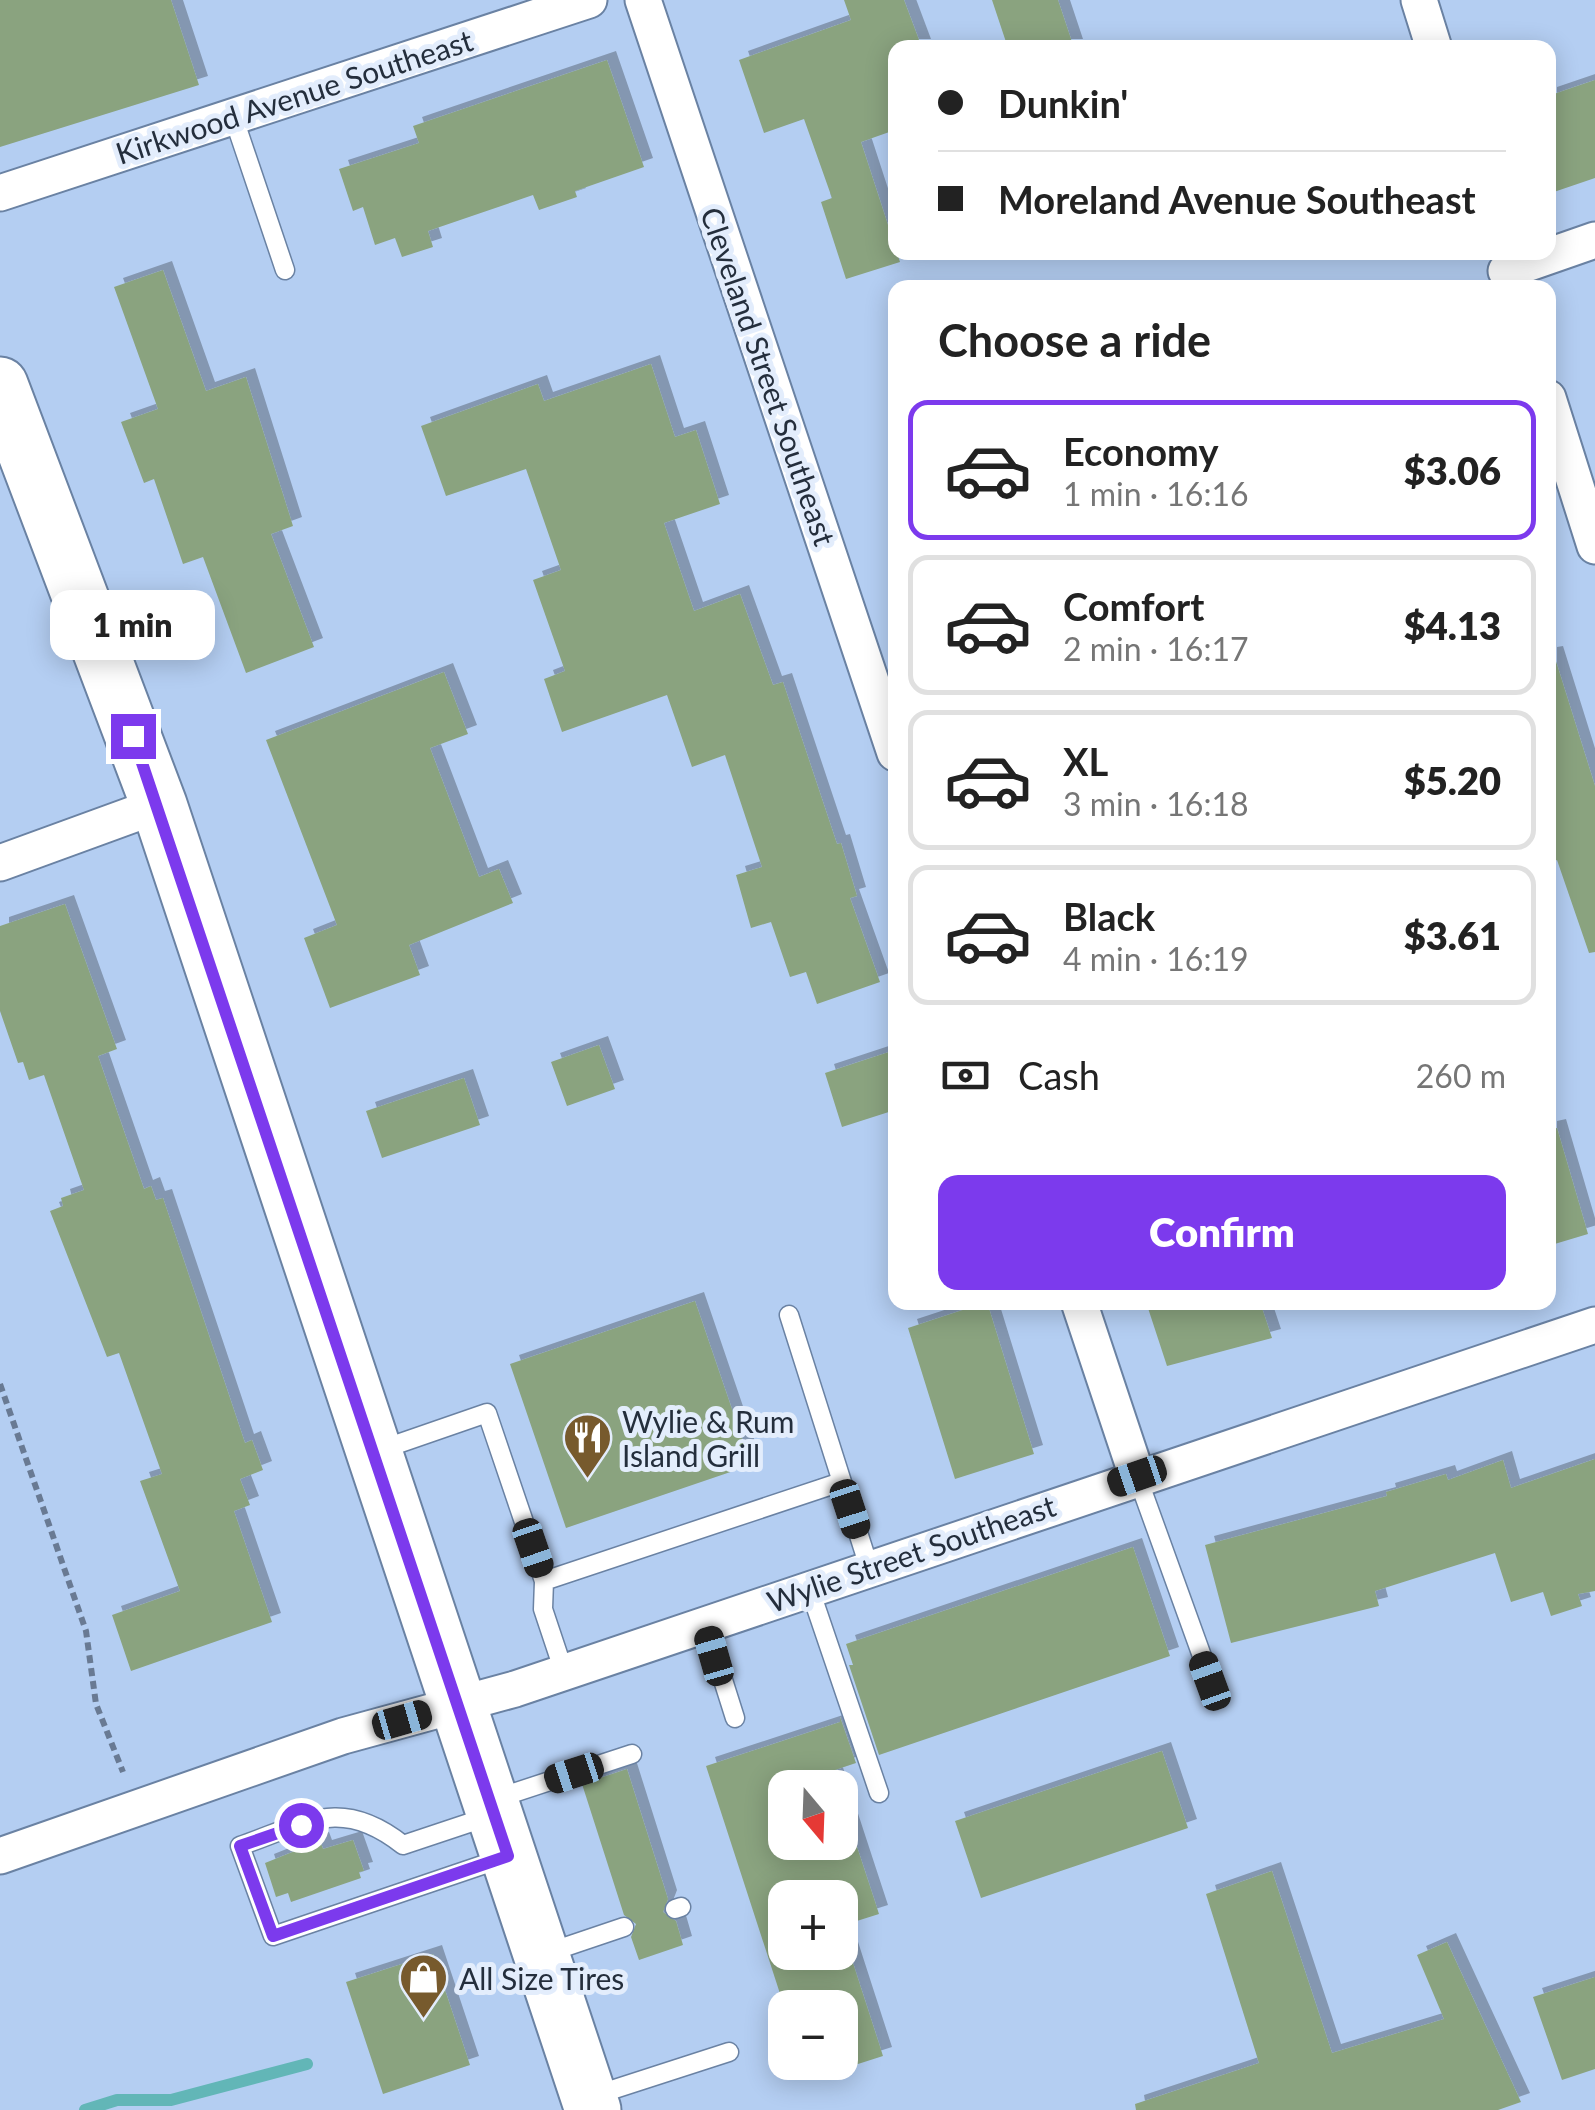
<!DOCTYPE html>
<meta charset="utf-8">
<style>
body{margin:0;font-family:Lato,sans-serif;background:#f6f6f6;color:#222;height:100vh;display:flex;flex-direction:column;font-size:38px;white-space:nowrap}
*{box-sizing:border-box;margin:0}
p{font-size:32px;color:#767676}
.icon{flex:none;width:55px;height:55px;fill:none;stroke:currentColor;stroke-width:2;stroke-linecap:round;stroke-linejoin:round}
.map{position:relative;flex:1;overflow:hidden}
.side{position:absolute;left:888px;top:280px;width:668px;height:1030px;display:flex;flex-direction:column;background:#fff;border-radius:20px;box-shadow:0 5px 25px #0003}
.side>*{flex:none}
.hud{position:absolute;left:888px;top:40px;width:668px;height:220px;border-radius:20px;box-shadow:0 5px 25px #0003;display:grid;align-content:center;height:220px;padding:0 50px;background:#fff}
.needle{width:65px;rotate:161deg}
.controls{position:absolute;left:768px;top:1770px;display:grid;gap:20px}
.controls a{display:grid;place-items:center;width:90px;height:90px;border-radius:20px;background:#fff;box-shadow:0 5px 25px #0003;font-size:50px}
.end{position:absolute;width:45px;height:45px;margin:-22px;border:12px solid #7c3aed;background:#fff;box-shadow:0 0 0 5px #fff}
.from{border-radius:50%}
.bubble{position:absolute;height:70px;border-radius:20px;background:#fff;box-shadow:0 5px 25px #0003;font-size:32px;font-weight:800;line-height:70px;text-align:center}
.car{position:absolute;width:30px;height:60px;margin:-30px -15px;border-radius:12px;box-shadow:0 0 8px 2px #0007;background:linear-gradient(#222 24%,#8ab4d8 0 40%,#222 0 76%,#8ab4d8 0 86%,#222 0)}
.hud b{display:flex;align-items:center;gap:35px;height:95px;font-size:38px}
.hud b+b{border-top:2px solid #e0e0e0}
.hud i{width:25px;height:25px;background:#222}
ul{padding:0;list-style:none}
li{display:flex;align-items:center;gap:30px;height:140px;margin:0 20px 15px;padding:0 30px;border:5px solid #e0e0e0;border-radius:20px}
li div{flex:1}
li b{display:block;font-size:38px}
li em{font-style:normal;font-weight:800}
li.current{border-color:#7c3aed}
li>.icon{width:90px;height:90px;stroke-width:1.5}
h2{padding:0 50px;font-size:45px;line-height:120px}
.pay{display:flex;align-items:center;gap:25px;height:110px;padding:0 50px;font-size:38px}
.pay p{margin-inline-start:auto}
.action{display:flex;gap:20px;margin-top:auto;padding:20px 50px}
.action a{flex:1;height:115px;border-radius:20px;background:#7c3aed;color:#fff;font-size:40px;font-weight:800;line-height:115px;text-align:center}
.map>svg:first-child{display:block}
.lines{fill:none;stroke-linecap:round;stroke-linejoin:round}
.stream{stroke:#62b6b7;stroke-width:12}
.building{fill:#8aa37f;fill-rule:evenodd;filter:url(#shadow)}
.lane-casing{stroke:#6a82a3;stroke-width:21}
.street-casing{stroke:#6a82a3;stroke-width:39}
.highway-casing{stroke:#6a82a3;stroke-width:59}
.path{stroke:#697a93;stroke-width:6;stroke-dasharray:8 5;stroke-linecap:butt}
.lane{stroke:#fff;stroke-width:18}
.street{stroke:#fff;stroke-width:35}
.highway{stroke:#fff;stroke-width:55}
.route{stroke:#7c3aed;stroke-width:12}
.labels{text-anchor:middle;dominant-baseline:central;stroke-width:10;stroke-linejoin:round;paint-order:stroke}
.street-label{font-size:30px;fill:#242e3c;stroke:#e3edfc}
.poi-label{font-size:30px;fill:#242e3c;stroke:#e3edfc;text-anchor:start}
</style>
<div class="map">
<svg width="1595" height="2110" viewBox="0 0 1595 2110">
<defs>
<filter id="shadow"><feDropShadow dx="9" dy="-9" stdDeviation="0" flood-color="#0004"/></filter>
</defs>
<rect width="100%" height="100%" fill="#b4cef2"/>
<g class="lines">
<path class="stream" d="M85 2110 117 2100H171L307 2064"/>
</g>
<path class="building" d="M0 0H171L199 85 0 147Z
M844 0H904L922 48H895V130L861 142 900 262 846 279 821 202 832 198 804 119 764 133 739 60 851 20Z
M992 0H1058L1074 48H1008Z
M607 60 644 167 575 191 577 197 539 210 533 195 428 231 433 247 402 257 395 238 375 245 363 207 353 211 339 169 419 143 413 126Z
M1595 80V178L1548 194V96Z
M163 270 206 391 246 377 293 526 271 534 314 647 246 673 203 557 183 564 154 479 144 483 121 422 158 409 114 287Z
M651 364 675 437 696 430 720 504 664 523 694 611 740 594 773 685 783 682 837 844 841 843 857 896 850 898 880 982 817 1004 806 972 790 977 771 922 751 928 736 875 762 867 725 755 692 767 667 695 562 732 544 679 565 671 533 580 561 570 526 469 446 496 421 426 538 384 544 401Z
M1554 655 1595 786V952L1589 953 1557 860 1548 864V656Z
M444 672 468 734 430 748 479 877 499 869 513 903 409 945 420 975 330 1008 304 938 337 925 266 740Z
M65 904 117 1049 98 1056 144 1189 151 1186 156 1200 163 1198 245 1443 252 1440 263 1470 240 1479 250 1505 234 1511 272 1622 131 1671 112 1615 180 1591 140 1481 162 1474 119 1353 107 1357 50 1211 63 1206 61 1198 84 1190 44 1075 29 1080 23 1062 18 1063 0 1011V926Z
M599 1045 615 1089 567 1106 551 1062Z
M895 1050V1110L842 1127 825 1073Z
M464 1078 480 1125 382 1158 366 1111Z
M1557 1128 1588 1234 1548 1246V1130Z
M695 1301 751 1465 566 1528 510 1364Z
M987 1302 1034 1454 955 1479 908 1328Z
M1146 1302H1260L1272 1338 1167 1366Z
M1595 1459V1591L1578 1594 1582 1606 1551 1616 1543 1592 1511 1602 1495 1553 1375 1591 1379 1606 1231 1643 1205 1545 1387 1496 1386 1492 1446 1474 1448 1480 1503 1460 1511 1488Z
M1133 1547 1170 1656 879 1755 849 1665H853L846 1644Z
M840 1717 856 1763 832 1771 838 1788H785V1842H840V1795L879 1914 841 1926 883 2056 808 2080 802 2062H840V2008L785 2009 706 1766 840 1722ZM785 1898H840V1952H785Z
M1162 1751 1188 1828 981 1898 955 1821Z
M627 1769 668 1899 663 1912 676 1921 683 1945 639 1960 631 1937 636 1924 624 1915 582 1784Z
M353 1840 364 1871 359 1872 361 1878 291 1902 288 1893 276 1897 265 1863 320 1841 323 1849Z
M1272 1871 1332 2053 1444 2019 1417 1955 1447 1942 1521 2102 1498 2110H1136L1135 2104 1259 2063 1206 1894Z
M433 1954 470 2065 383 2094 346 1982Z
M1595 1977V2069L1562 2080 1533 1997Z"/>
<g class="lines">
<defs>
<path id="lane" d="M233 116 285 270
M789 1315 869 1567
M380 1450 487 1413 544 1581 543 1609 564 1672
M1137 1476 1211 1681
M544 1581 841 1482
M809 1587 879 1793
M705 1623 735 1718
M495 1799 632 1754
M490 1816 403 1845C341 1796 306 1823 240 1846L273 1936 506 1857
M675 1909 681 1907
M547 1953 624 1927
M596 2095 729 2052"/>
<path id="street" d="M643 0 895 753
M1419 0 1434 48
M0 193 589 0
M1506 271 1595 240
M1548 398 1595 546
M0 863 159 805
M1079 1302 1137 1476
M0 1856 343 1736 515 1689 1595 1325"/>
<path id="highway" d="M0 385 159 805 593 2110"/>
</defs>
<use href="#lane" class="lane-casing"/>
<use href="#street" class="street-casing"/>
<use href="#highway" class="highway-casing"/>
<path class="path" d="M0 1384 86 1631 96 1704 123 1772"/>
<use href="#lane" class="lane"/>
<use href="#street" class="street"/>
<use href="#highway" class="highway"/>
</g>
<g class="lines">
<path class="route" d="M133 736 508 1856 273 1936 240 1846 301 1825"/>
</g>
<defs>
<symbol id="restaurant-pin" viewBox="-11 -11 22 30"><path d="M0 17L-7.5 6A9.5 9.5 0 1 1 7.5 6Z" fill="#775a2d" stroke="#e3edfc"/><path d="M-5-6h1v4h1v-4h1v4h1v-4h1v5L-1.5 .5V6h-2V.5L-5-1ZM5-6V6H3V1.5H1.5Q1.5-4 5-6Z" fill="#fff"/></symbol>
<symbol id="shop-pin" viewBox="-11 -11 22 30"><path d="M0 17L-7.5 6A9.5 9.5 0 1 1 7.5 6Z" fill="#775a2d" stroke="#e3edfc"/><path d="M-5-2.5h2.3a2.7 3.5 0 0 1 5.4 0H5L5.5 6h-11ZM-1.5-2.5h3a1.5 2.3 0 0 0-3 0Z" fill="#fff"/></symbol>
</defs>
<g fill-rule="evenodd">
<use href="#restaurant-pin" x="560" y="1410" width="55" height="75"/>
<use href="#shop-pin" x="396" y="1950" width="55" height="75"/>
</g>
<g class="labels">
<g class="street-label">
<text transform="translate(294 96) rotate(-18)">Kirkwood Avenue Southeast</text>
<text transform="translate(769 376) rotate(71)">Cleveland Street Southeast</text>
<text transform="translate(911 1553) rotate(-19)">Wylie Street Southeast</text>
</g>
<g class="poi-label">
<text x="622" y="1421">Wylie &amp; Rum<tspan x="622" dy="34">Island Grill</tspan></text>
<text x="459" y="1978">All Size Tires</text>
</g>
</g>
</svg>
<div class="controls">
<a><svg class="needle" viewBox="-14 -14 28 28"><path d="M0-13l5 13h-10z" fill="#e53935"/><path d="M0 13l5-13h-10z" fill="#767676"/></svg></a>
<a>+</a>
<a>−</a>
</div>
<i class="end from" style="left:301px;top:1825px"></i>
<i class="end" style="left:133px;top:736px"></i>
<div class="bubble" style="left:50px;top:590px;width:165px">1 min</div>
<i class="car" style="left:1137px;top:1476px;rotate:251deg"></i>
<i class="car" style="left:850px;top:1509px;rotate:162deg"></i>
<i class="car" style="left:533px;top:1548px;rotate:161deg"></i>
<i class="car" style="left:714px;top:1656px;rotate:344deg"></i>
<i class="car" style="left:1210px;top:1681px;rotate:340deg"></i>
<i class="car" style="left:402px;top:1720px;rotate:74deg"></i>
<i class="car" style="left:574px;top:1773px;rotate:252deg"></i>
<div class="hud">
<b><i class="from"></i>Dunkin'</b>
<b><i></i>Moreland Avenue Southeast</b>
</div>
<section class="side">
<h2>Choose a ride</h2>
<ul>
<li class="current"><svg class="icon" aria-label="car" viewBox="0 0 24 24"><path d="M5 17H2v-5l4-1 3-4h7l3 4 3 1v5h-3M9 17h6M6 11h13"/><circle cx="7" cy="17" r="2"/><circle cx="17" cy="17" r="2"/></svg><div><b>Economy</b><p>1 min · 16:16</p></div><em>$3.06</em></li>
<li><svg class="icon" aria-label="car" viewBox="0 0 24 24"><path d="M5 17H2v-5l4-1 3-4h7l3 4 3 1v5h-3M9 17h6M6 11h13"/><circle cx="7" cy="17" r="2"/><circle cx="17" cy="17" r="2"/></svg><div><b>Comfort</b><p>2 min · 16:17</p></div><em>$4.13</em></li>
<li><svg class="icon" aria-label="car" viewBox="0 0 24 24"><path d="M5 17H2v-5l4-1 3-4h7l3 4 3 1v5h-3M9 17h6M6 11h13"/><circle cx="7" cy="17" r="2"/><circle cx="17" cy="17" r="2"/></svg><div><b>XL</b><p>3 min · 16:18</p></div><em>$5.20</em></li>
<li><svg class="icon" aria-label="car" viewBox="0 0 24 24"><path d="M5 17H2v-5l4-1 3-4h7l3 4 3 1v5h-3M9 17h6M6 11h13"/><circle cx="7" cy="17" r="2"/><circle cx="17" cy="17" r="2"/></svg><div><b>Black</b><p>4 min · 16:19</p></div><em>$3.61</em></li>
</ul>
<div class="pay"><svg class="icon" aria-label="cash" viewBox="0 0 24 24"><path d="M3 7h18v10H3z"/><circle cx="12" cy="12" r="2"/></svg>Cash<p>260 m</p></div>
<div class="action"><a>Confirm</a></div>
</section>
</div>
